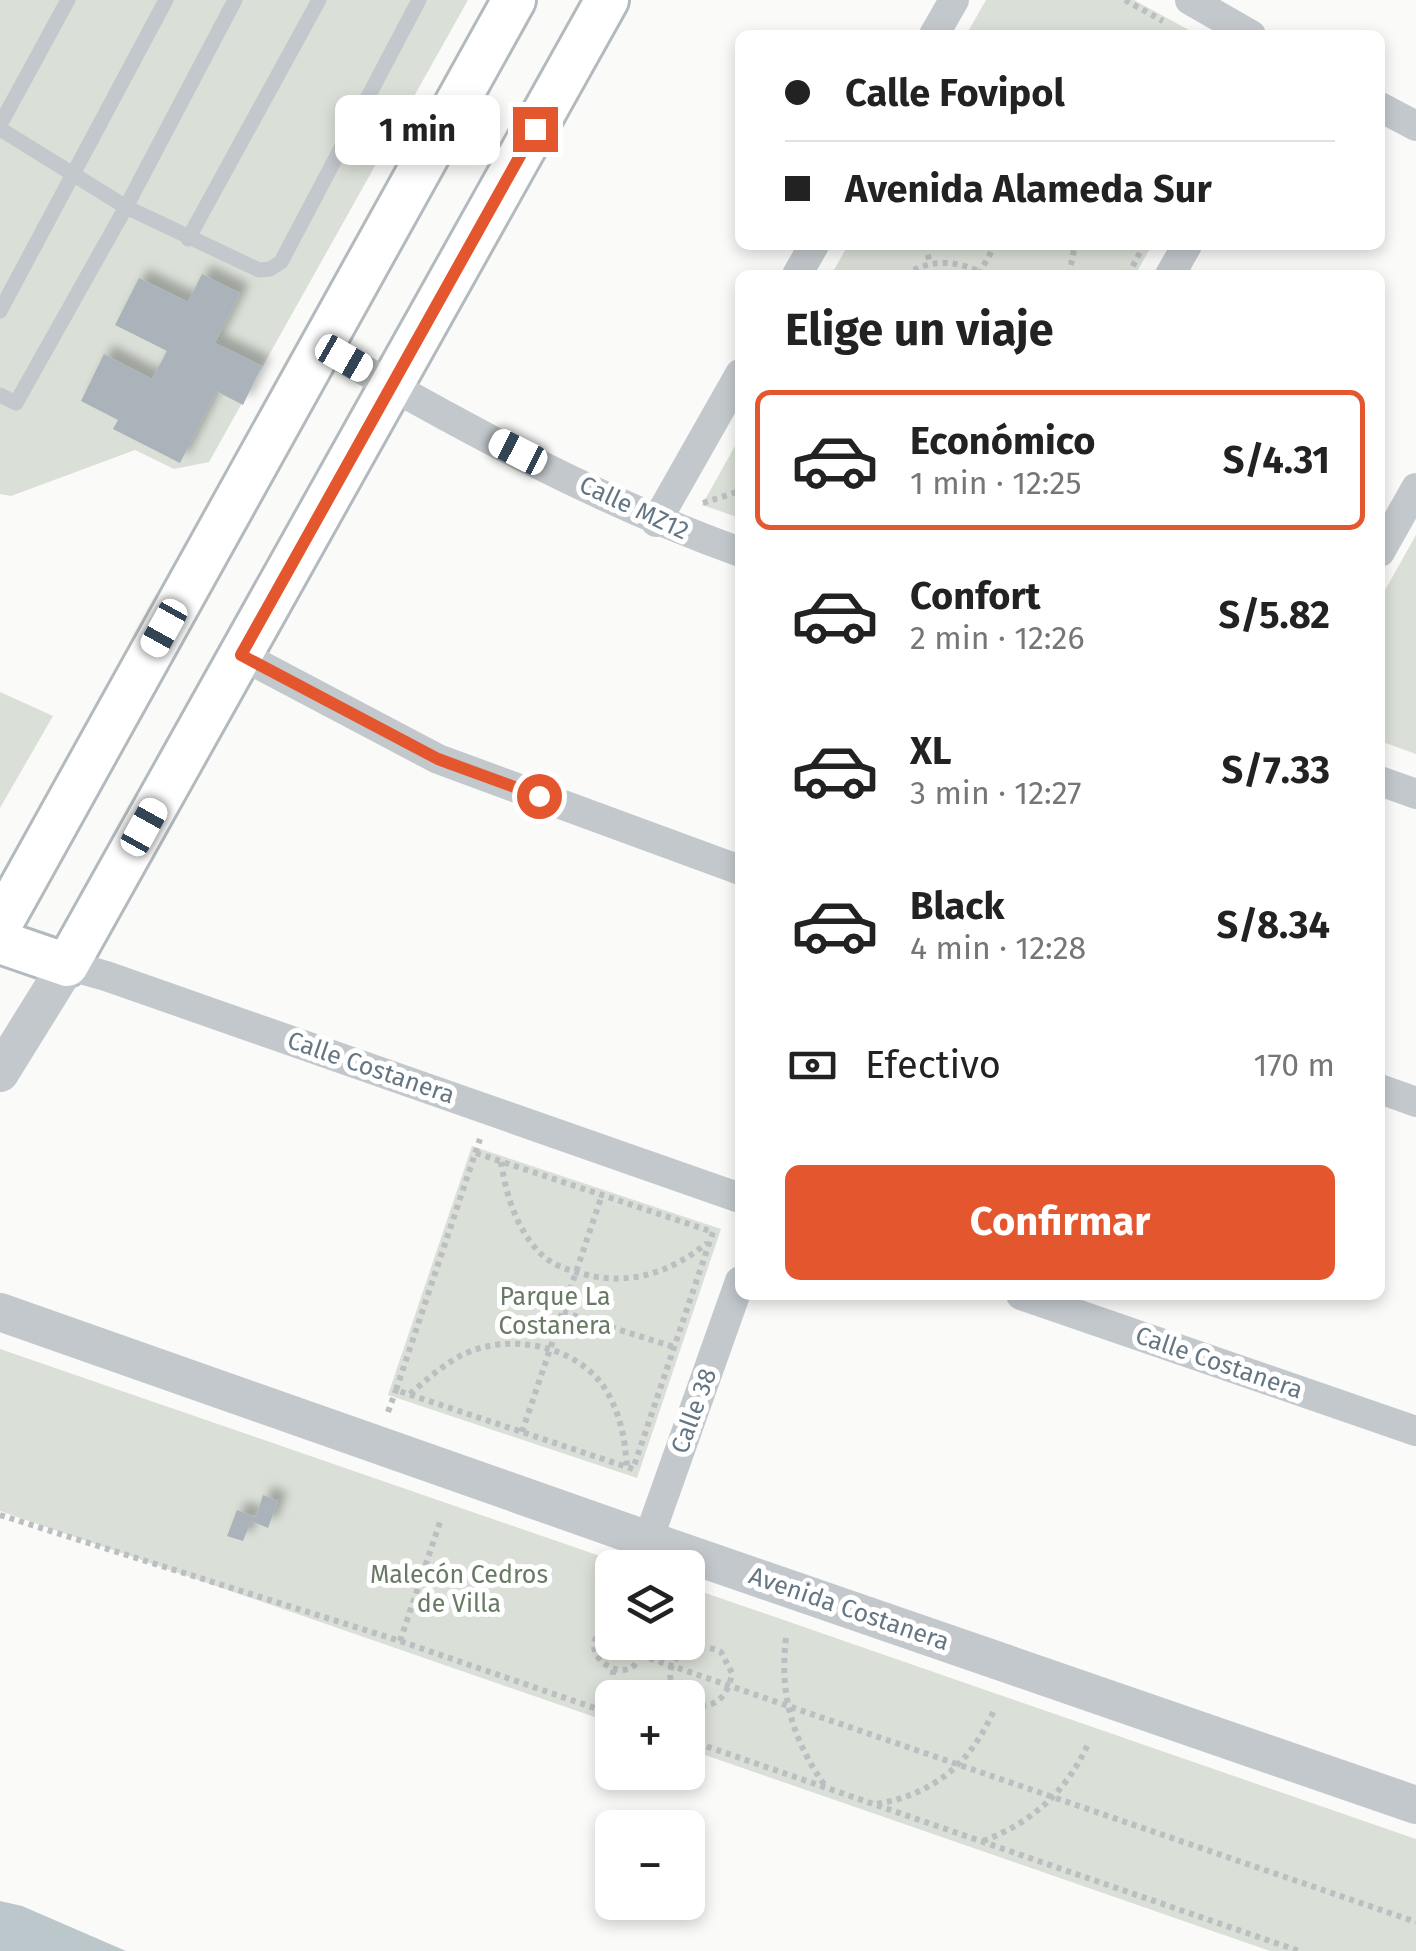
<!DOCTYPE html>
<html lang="es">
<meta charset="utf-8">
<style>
body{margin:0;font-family:"Fira Sans",sans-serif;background:#f6f6f6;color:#222;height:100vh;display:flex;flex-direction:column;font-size:38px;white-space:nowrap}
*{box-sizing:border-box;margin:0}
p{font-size:32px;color:#767676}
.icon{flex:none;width:55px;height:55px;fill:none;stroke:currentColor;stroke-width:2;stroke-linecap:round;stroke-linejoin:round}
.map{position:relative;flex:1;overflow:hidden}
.side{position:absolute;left:735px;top:270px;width:650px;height:1030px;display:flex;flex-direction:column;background:#fff;border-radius:15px;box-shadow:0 5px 15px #0003}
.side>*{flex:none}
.top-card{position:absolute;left:735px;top:30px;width:650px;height:220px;border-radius:15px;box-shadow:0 5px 15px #0003;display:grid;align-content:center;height:220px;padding:0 50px;background:#fff}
.fabs{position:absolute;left:595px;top:1550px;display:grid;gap:20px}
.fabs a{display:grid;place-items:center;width:110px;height:110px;border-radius:15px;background:#fff;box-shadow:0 5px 15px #0003;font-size:50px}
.end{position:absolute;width:45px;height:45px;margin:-22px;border:12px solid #e4572e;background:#fff;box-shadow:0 0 0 5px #fff}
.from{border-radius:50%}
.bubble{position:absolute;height:70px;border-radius:15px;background:#fff;box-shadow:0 5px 15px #0003;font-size:32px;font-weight:700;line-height:70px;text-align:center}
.car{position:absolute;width:30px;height:60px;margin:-30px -15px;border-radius:12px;box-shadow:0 0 8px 2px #0007;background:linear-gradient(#fff 24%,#345 0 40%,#fff 0 76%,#345 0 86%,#fff 0)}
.top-card b{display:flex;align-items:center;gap:35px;height:95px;font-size:38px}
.top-card b+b{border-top:2px solid #e0e0e0}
.top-card i{width:25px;height:25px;background:#222}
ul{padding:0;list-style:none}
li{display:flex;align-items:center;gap:30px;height:140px;margin:0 20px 15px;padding:0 30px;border:5px solid transparent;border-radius:15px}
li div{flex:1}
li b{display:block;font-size:38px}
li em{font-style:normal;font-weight:700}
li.current{border-color:#e4572e}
li>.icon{width:90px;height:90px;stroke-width:1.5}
h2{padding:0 50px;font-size:45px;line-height:120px}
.pay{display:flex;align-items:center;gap:25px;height:110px;padding:0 50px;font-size:38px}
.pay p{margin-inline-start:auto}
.cta{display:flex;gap:20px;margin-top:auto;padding:20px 50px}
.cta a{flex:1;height:115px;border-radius:15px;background:#e4572e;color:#fff;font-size:40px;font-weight:700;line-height:115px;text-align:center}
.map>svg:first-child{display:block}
.green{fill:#dadfd7}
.water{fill:#bbc7cb}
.building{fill:#aab3b9;filter:url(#shadow)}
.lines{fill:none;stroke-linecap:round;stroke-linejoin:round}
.secondary-casing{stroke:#b3babf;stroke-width:48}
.path{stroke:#bbbfc2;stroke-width:6;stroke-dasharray:5 5;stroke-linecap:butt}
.service{stroke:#c3c8cc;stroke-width:15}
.minor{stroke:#c3c8cc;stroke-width:30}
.tertiary{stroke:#c3c8cc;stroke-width:38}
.secondary{stroke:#fff;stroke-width:42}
.route{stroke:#e4572e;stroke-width:12}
.labels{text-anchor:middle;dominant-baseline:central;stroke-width:10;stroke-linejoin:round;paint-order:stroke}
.street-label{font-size:25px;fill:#657683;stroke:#fff}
.park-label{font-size:25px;fill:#687a64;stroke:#fff}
</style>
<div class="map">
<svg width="1416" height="1951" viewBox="0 0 1416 1951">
<defs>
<filter id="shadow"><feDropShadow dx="9" dy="-9" stdDeviation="5" flood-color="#0004"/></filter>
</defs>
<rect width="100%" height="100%" fill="#fafaf8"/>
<path class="green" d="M0 0H468L209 462 174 469 135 450 11 496 0 494Z
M986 0H1134L1198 35H966Z
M848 245H1152L1135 275H831Z
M740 437V518L702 505Z
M1416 535V754L1380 741V599Z
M0 692 53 716 0 808Z
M472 1146 721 1229 637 1478 388 1395Z
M0 1349 632 1567 612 1568V1642H688V1587L1416 1839V1951H1270L688 1749V1698H612V1723L0 1511Z"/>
<path class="water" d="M0 1901 22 1906 126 1951H0Z"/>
<path class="building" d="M202 274 240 293 215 343 262 366 243 405 216 391 180 463 113 429 118 420 81 401 104 354 152 379 167 351 115 325 139 278 188 302Z
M263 1495 278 1501 268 1528 251 1521 243 1541 227 1536 237 1510 256 1517Z"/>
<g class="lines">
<defs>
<path id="secondary" d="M0 925 514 0
M0 942 67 965 607 0"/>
</defs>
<use href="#secondary" class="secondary-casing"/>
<path class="path" d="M1125 0 1163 21
M925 245 930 263
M979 274 995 245
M905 275C933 257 959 261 987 275
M1069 275 1075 245
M1128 275 1144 245
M703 503 740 491
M476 1153 713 1232 633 1469 396 1390 480 1139
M501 1162C506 1194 516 1229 541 1254 552 1265 568 1270 583 1274 630 1286 670 1273 707 1243
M563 1312 674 1347
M410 1394C426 1380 442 1366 460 1356 507 1331 580 1345 607 1392 621 1416 625 1440 627 1467
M388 1412 396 1390
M522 1432 602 1195
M0 1515 400 1641 612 1714
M611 1565 607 1577 612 1614
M688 1612 696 1607 701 1594
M612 1625C558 1649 643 1703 641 1642
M786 1638C779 1695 793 1741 826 1787
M400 1641 441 1519
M640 1655 1416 1922
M613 1670V1698
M679 1698C654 1666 687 1635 721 1652L732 1673C728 1699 712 1711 688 1703
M688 1718 692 1705
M688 1740 1299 1951
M877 1804C934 1794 971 1763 994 1710
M983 1841C1033 1822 1067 1791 1089 1742"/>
<path class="service" d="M0 125 68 0
M0 129 126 207 259 270 270 269 281 262 419 0
M188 239 319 0
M0 311 166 0
M0 395 16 403 126 207 235 0"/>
<path class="minor" d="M1190 0 1251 35
M934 35 954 0
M1380 107 1416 126
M797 275 814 245
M1170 275 1187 245
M320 345C455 423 593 499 740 552
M656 522 740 374
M1380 552 1416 488
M241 655 438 759 740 870
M1380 781 1416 794
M67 965 106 976 740 1198
M1380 1089 1416 1102
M1021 1295 1416 1431
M648 1540 740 1281"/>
<path class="tertiary" d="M0 1073 67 965
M0 1312 648 1540 1416 1805"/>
<use href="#secondary" class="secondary"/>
</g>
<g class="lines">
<path class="route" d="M535 129 241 655 438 759 539 796"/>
</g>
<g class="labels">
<g class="street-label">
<text transform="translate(634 508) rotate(25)">Calle MZ12</text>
<text transform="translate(371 1068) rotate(19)">Calle Costanera</text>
<text transform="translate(1219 1363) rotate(19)">Calle Costanera</text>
<text transform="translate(694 1411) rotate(-70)">Calle 38</text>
<text transform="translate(849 1609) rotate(19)">Avenida Costanera</text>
</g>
<g class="park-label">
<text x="555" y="1297">Parque La<tspan x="555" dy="29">Costanera</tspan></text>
<text x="459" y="1575">Malecón Cedros<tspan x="459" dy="29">de Villa</tspan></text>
</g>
</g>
</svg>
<div class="fabs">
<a><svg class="icon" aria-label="layers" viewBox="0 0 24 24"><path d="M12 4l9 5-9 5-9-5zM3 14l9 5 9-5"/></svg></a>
<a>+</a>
<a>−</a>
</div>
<i class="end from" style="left:539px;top:796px"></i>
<i class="end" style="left:535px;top:129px"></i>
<div class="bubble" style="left:335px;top:95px;width:165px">1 min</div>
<i class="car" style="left:344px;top:358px;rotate:120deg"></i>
<i class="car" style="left:518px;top:452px;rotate:297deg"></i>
<i class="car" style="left:164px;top:628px;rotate:209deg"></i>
<i class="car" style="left:144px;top:827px;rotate:29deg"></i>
<div class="top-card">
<b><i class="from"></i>Calle Fovipol</b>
<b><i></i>Avenida Alameda Sur</b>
</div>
<section class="side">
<h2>Elige un viaje</h2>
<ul>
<li class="current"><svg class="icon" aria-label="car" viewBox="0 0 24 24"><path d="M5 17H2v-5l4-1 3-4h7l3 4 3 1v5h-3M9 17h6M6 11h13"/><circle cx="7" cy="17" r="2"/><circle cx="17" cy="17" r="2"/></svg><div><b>Económico</b><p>1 min · 12:25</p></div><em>S/4.31</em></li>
<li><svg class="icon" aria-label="car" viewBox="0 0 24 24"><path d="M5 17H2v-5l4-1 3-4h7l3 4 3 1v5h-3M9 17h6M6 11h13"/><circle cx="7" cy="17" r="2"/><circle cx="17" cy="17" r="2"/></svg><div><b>Confort</b><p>2 min · 12:26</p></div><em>S/5.82</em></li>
<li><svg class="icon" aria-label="car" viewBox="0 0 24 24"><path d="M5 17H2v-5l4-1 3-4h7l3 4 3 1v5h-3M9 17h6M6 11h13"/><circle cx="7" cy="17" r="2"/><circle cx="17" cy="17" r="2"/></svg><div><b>XL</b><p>3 min · 12:27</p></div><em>S/7.33</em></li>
<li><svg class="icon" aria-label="car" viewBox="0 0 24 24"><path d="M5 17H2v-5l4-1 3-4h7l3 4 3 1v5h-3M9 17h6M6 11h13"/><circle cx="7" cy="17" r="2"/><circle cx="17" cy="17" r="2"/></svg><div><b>Black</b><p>4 min · 12:28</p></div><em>S/8.34</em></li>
</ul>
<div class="pay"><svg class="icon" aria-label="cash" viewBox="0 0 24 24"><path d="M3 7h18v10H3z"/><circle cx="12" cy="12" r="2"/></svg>Efectivo<p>170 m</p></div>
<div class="cta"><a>Confirmar</a></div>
</section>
</div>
